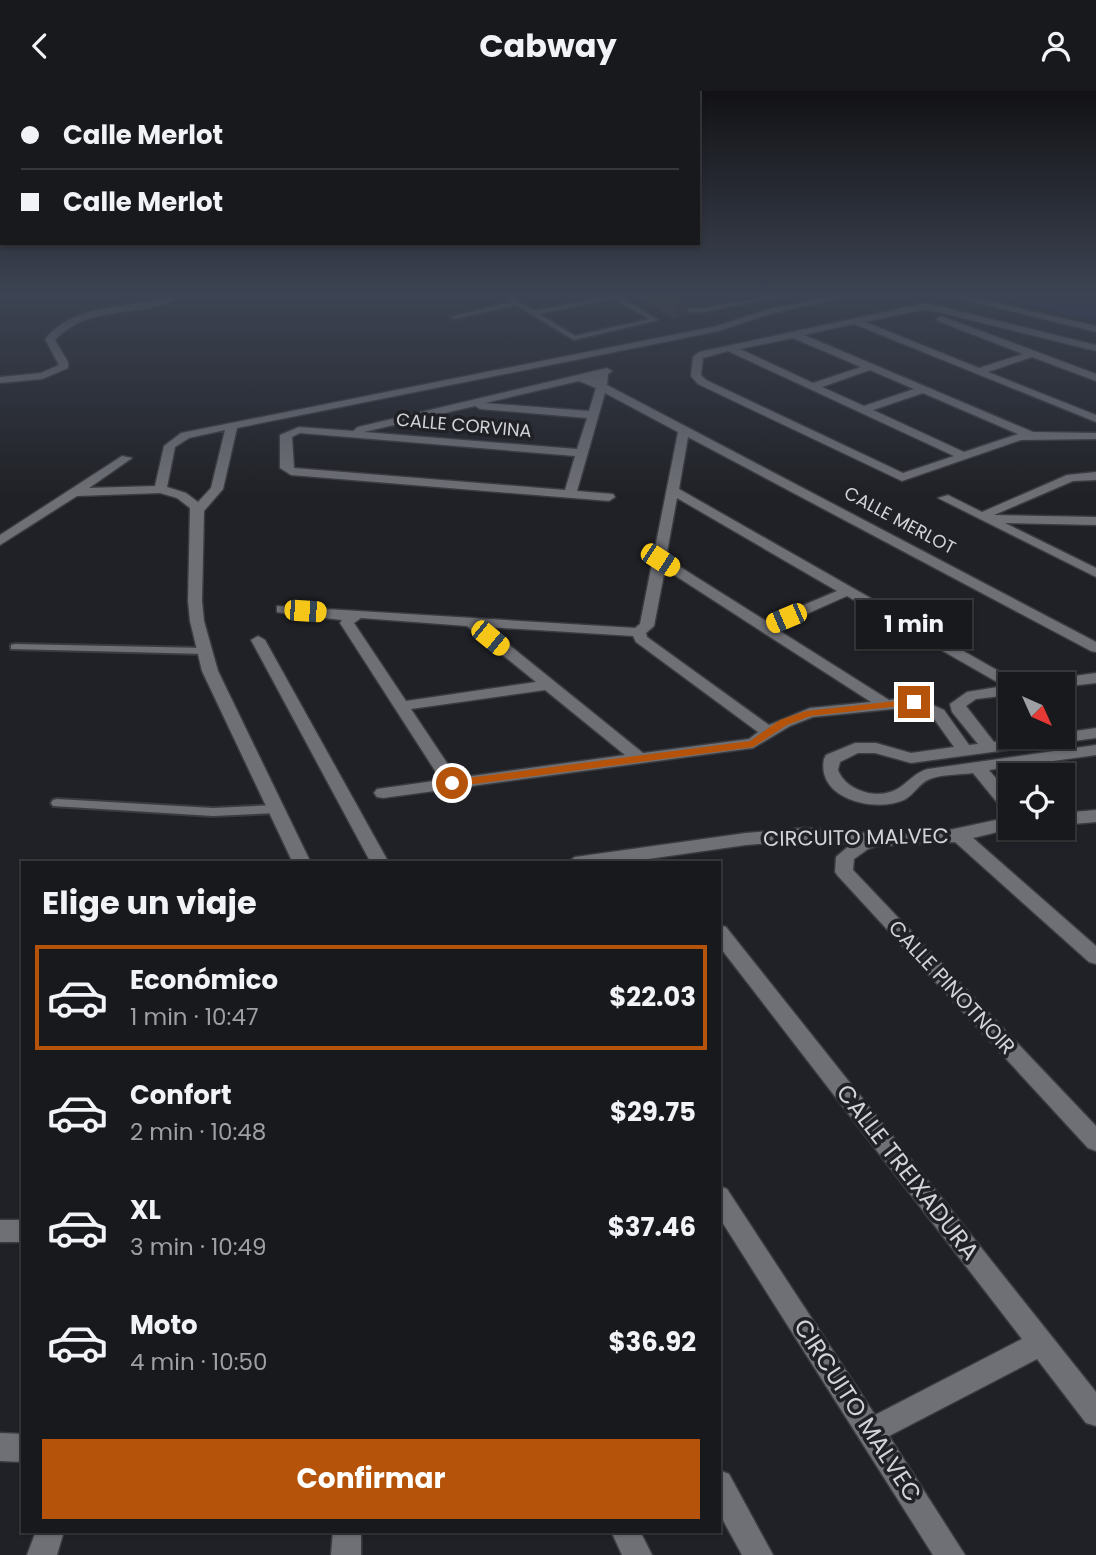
<!DOCTYPE html>
<html lang="es">
<meta charset="utf-8">
<style>
body{margin:0;font-family:Poppins,sans-serif;background:#252629;color:#f1f3f6;height:100vh;display:flex;flex-direction:column;font-size:26px;white-space:nowrap}
*{box-sizing:border-box;margin:0}
p{font-size:23px;color:#9fa0a3}
.icon{flex:none;width:38px;height:38px;fill:none;stroke:currentColor;stroke-width:2;stroke-linecap:round;stroke-linejoin:round}
.map{position:relative;flex:1;overflow:hidden}
.side{position:absolute;left:21px;top:770px;width:700px;height:672px;display:flex;flex-direction:column;background:#18191c;border-radius:0px;box-shadow:0 2px 5px #0004,0 0 0 2px #36383b}
.side>*{flex:none}
.banner{position:absolute;left:0px;top:0px;width:700px;height:154px;box-shadow:0 2px 5px #0004,0 0 0 2px #36383b;display:grid;align-content:center;height:154px;padding:0 21px;background:#18191c}
.needle{width:46px;rotate:135deg}
.buttons{position:absolute;left:998px;top:581px;display:grid;gap:14px}
.buttons a{display:grid;place-items:center;width:77px;height:77px;border-radius:0px;background:#18191c;box-shadow:0 2px 5px #0004,0 0 0 2px #36383b;font-size:35px}
.end{position:absolute;width:32px;height:32px;margin:-16px;border:9px solid #b45309;background:#fff;box-shadow:0 0 0 4px #fff}
.from{border-radius:50%}
.bubble{position:absolute;height:49px;border-radius:0px;background:#18191c;box-shadow:0 2px 5px #0004,0 0 0 2px #36383b;font-size:23px;font-weight:700;line-height:49px;text-align:center}
.car{position:absolute;width:21px;height:42px;margin:-21px -10px;border-radius:9px;box-shadow:0 0 5px 2px #0007;background:linear-gradient(#f5c518 24%,#345 0 40%,#f5c518 0 76%,#345 0 86%,#f5c518 0)}
.banner b{display:flex;align-items:center;gap:24px;height:66px;font-size:26px}
.banner b+b{border-top:2px solid #36383b}
.banner i{width:18px;height:18px;background:#f1f3f6}
ul{padding:0;list-style:none}
li{display:flex;align-items:center;gap:21px;height:105px;margin:0 14px 10px;padding:0 7px;border:4px solid transparent;border-radius:0px}
li div{flex:1}
li b{display:block;font-size:26px}
li em{font-style:normal;font-weight:700}
li.selected{border-color:#b45309}
li>.icon{width:63px;height:63px;stroke-width:1.5}
h2{padding:0 21px;font-size:32px;line-height:84px}
.cta{display:flex;gap:14px;margin-top:auto;padding:14px 21px}
.cta a{flex:1;height:80px;border-radius:0px;background:#b45309;color:#fff;font-size:28px;font-weight:700;line-height:80px;text-align:center}
header{display:flex;justify-content:space-between;align-items:center;height:91px;padding:0 21px;background:#18191c;font-size:32px;font-weight:700}
.map>svg:first-child{display:block}
.green{fill:#242864}
.lines{fill:none;stroke-linecap:round;stroke-linejoin:round}
.service-casing{stroke:#3a3b3f;stroke-width:4}
.minor-casing{stroke:#3a3b3f;stroke-width:3}
.service{fill:#6f7076;fill-rule:evenodd}
.minor{fill:#6f7076;fill-rule:evenodd}
.wall{fill:#46413e}
.shaded-wall{fill:#312e2e}
.route{fill:#b45309}
.labels{text-anchor:middle;dominant-baseline:central;stroke-width:7;stroke-linejoin:round;paint-order:stroke}
.far-street-label{font-size:18px;fill:#d2d3d7;stroke:#202126}
.street-label{font-size:21px;fill:#d2d3d7;stroke:#202126}
.near-street-label{font-size:24px;fill:#d2d3d7;stroke:#202126}
</style>
<header><svg class="icon" aria-label="back" viewBox="0 0 24 24"><path d="M15 5l-7 7 7 7"/></svg>Cabway<svg class="icon" aria-label="person" viewBox="0 0 24 24"><circle cx="12" cy="8" r="4"/><path d="M4 21q1-7 8-7t8 7"/></svg></header>
<div class="map">
<svg width="1096" height="1464" viewBox="0 0 1096 1464">
<rect width="100%" height="100%" fill="#202126"/>
<path class="green" d="M967 201H1096V229Z"/>
<g class="lines">
<defs>
<path id="service" d="M496 201H503L534 220 609 205 604 201 621 204V206L658 229 574 249 516 214 454 228 451 226 512 211ZM614 208 649 228 575 245 539 223Z
M791 201H802L704 221H674L671 219 674 217H704Z
M15 553 205 557 210 560 205 563 11 558V554Z
M57 708 213 717 276 714 282 718 276 722 213 725 53 715 51 712 53 709Z"/>
<path id="minor" d="M178 201H189C149 231 94 208 55 249L68 271V277L42 288 0 292V286L41 282 59 274 45 248C79 208 134 221 178 201Z
M853 201H869L770 223 719 240 237 337 223 398 204 420 202 510 204 530 218 580 311 772H293L202 580 190 530 188 510 190 417 177 407 160 402 77 405 0 454V444L122 365 132 367 89 397 155 395 164 355 181 342 717 235 765 219ZM225 339 211 397 198 411 186 402 167 396 175 356 189 347Z
M934 201H949L1096 235V241Z
M926 212 1096 254V260L926 218 865 231 979 277 1023 263 938 230 936 228 941 225 1096 283V290L1032 266 988 281 1096 324V331L854 233 804 244 1033 341 1096 342V348L1021 349 902 390 698 293 691 285 693 266 699 261ZM793 247 861 276 813 292 740 258ZM728 260 954 365 903 382 706 289 701 284 703 267ZM870 279 914 298 864 315 822 296ZM923 302 1018 343 964 361 873 319Z
M607 277 612 280 608 283 607 294 1096 551V561L1091 560 688 346 679 398 1016 590 1018 593H1010V604L976 608 966 615 994 651 1032 646H1062V642L1096 637V647L911 672 875 662H858L840 671 838 679C845 698 872 707 890 701 905 697 912 682 928 678L1096 654V664L989 679 1010 704V722L1004 720 973 682C959 684 942 683 930 688 919 692 914 704 904 709 875 722 816 708 824 668L826 664 855 652H876L911 662 954 656 932 625 912 616 813 626 790 635 753 657 383 707 377 706 374 702 377 698 441 689 340 532 342 529 282 522 277 521V515L635 537 640 533 678 341 605 302 577 400 613 403 615 406 609 410 291 384 280 377V344L299 336 353 340 358 336ZM579 290 596 297 589 320 485 312ZM475 315 480 318 587 327 577 358 364 341ZM300 342 575 365 565 399 294 377 292 346ZM677 407 837 500 766 530 666 467ZM665 478 871 611 810 617 769 634 647 546 646 542 654 535ZM847 505 1004 595 967 601 950 613 952 621 978 653 969 654 944 619 914 606 889 609 775 537ZM361 527 467 535 536 591 406 610 354 532ZM487 536 633 545 636 551 758 641 749 648 643 662ZM545 599 625 664 457 687 411 618Z
M1096 381V389L1073 390 994 424 1096 426V434L1005 432 1096 477V486L938 407 948 404 982 421 1067 384Z
M258 545 265 549 389 772H371L251 549Z
M1096 582V592L1062 596V593H1044L1052 588Z
M1096 719V731L1062 734V722Z
M1010 726V737H1014L973 747 1096 855V873L1089 871 955 751 877 755 868 758 854 768 853 779 1096 1035V1060L1088 1057 838 785 835 781 836 766 851 753 805 749 746 754 620 772H566L575 766 746 742 805 737 878 743 935 742Z
M719 834 726 836 1096 1301V1335L1086 1332 1037 1268 889 1345 965 1464H933L719 1126V1095L727 1098 875 1324 1022 1248 719 855Z
M0 1129H23V1151H0Z
M0 1342 23 1343V1371L0 1370Z
M719 1379 729 1383 773 1464H742L719 1422Z
M36 1440H64L57 1464H27Z
M333 1440H361V1464H331Z
M611 1440H640L652 1464H622Z"/>
</defs>
<use href="#service" class="service-casing"/>
<use href="#minor" class="minor-casing"/>
<use href="#service" class="service"/>
<use href="#minor" class="minor"/>
</g>
<path class="wall" d="M625 201H778L688 216 687 225 676 228Z"/>
<path class="shaded-wall" d="M677 201H689L687 225 676 228Z
M689 201H778L688 216Z"/>
<linearGradient id="sky" x2="0" y2="1"><stop stop-color="#121215"/><stop offset="0.5" stop-color="#3c4352"/><stop offset="1" stop-color="#3c4352" stop-opacity="0"/></linearGradient>
<rect width="1096" height="406" fill="url(#sky)"/>
<path class="route" d="M914 608 918 609V613L811 625 787 634 753 656 452 696 446 692 452 689 750 650 780 629 806 620Z"/>
<g class="labels">
<g class="far-street-label">
<text transform="translate(464 334) rotate(5)">CALLE CORVINA</text>
<text transform="translate(900 429) rotate(28)">CALLE MERLOT</text>
</g>
<g class="street-label">
<text transform="translate(856 746) rotate(-1)">CIRCUITO MALVEC</text>
<text transform="translate(952 896) rotate(47)">CALLE PINOTNOIR</text>
</g>
<g class="near-street-label">
<text transform="translate(908 1081) rotate(52)">CALLE TREIXADURA</text>
<text transform="translate(858 1319) rotate(57)">CIRCUITO MALVEC</text>
</g>
</g>
</svg>
<div class="buttons">
<a><svg class="needle" viewBox="-14 -14 28 28"><path d="M0-13l5 13h-10z" fill="#e53935"/><path d="M0 13l5-13h-10z" fill="#9fa0a3"/></svg></a>
<a><svg class="icon" aria-label="locate" viewBox="0 0 24 24"><circle cx="12" cy="12" r="6"/><path d="M12 2v4M12 18v4M2 12h4M18 12h4"/></svg></a>
</div>
<i class="end from" style="left:452px;top:692px"></i>
<i class="end" style="left:914px;top:611px"></i>
<div class="bubble" style="left:856px;top:509px;width:116px">1 min</div>
<i class="car" style="left:660px;top:469px;rotate:123deg"></i>
<i class="car" style="left:305px;top:520px;rotate:94deg"></i>
<i class="car" style="left:786px;top:527px;rotate:247deg"></i>
<i class="car" style="left:490px;top:547px;rotate:129deg"></i>
<div class="banner">
<b><i class="from"></i>Calle Merlot</b>
<b><i></i>Calle Merlot</b>
</div>
<section class="side">
<h2>Elige un viaje</h2>
<ul>
<li class="selected"><svg class="icon" aria-label="car" viewBox="0 0 24 24"><path d="M5 17H2v-5l4-1 3-4h7l3 4 3 1v5h-3M9 17h6M6 11h13"/><circle cx="7" cy="17" r="2"/><circle cx="17" cy="17" r="2"/></svg><div><b>Económico</b><p>1 min · 10:47</p></div><em>$22.03</em></li>
<li><svg class="icon" aria-label="car" viewBox="0 0 24 24"><path d="M5 17H2v-5l4-1 3-4h7l3 4 3 1v5h-3M9 17h6M6 11h13"/><circle cx="7" cy="17" r="2"/><circle cx="17" cy="17" r="2"/></svg><div><b>Confort</b><p>2 min · 10:48</p></div><em>$29.75</em></li>
<li><svg class="icon" aria-label="car" viewBox="0 0 24 24"><path d="M5 17H2v-5l4-1 3-4h7l3 4 3 1v5h-3M9 17h6M6 11h13"/><circle cx="7" cy="17" r="2"/><circle cx="17" cy="17" r="2"/></svg><div><b>XL</b><p>3 min · 10:49</p></div><em>$37.46</em></li>
<li><svg class="icon" aria-label="car" viewBox="0 0 24 24"><path d="M5 17H2v-5l4-1 3-4h7l3 4 3 1v5h-3M9 17h6M6 11h13"/><circle cx="7" cy="17" r="2"/><circle cx="17" cy="17" r="2"/></svg><div><b>Moto</b><p>4 min · 10:50</p></div><em>$36.92</em></li>
</ul>
<div class="cta"><a>Confirmar</a></div>
</section>
</div>
